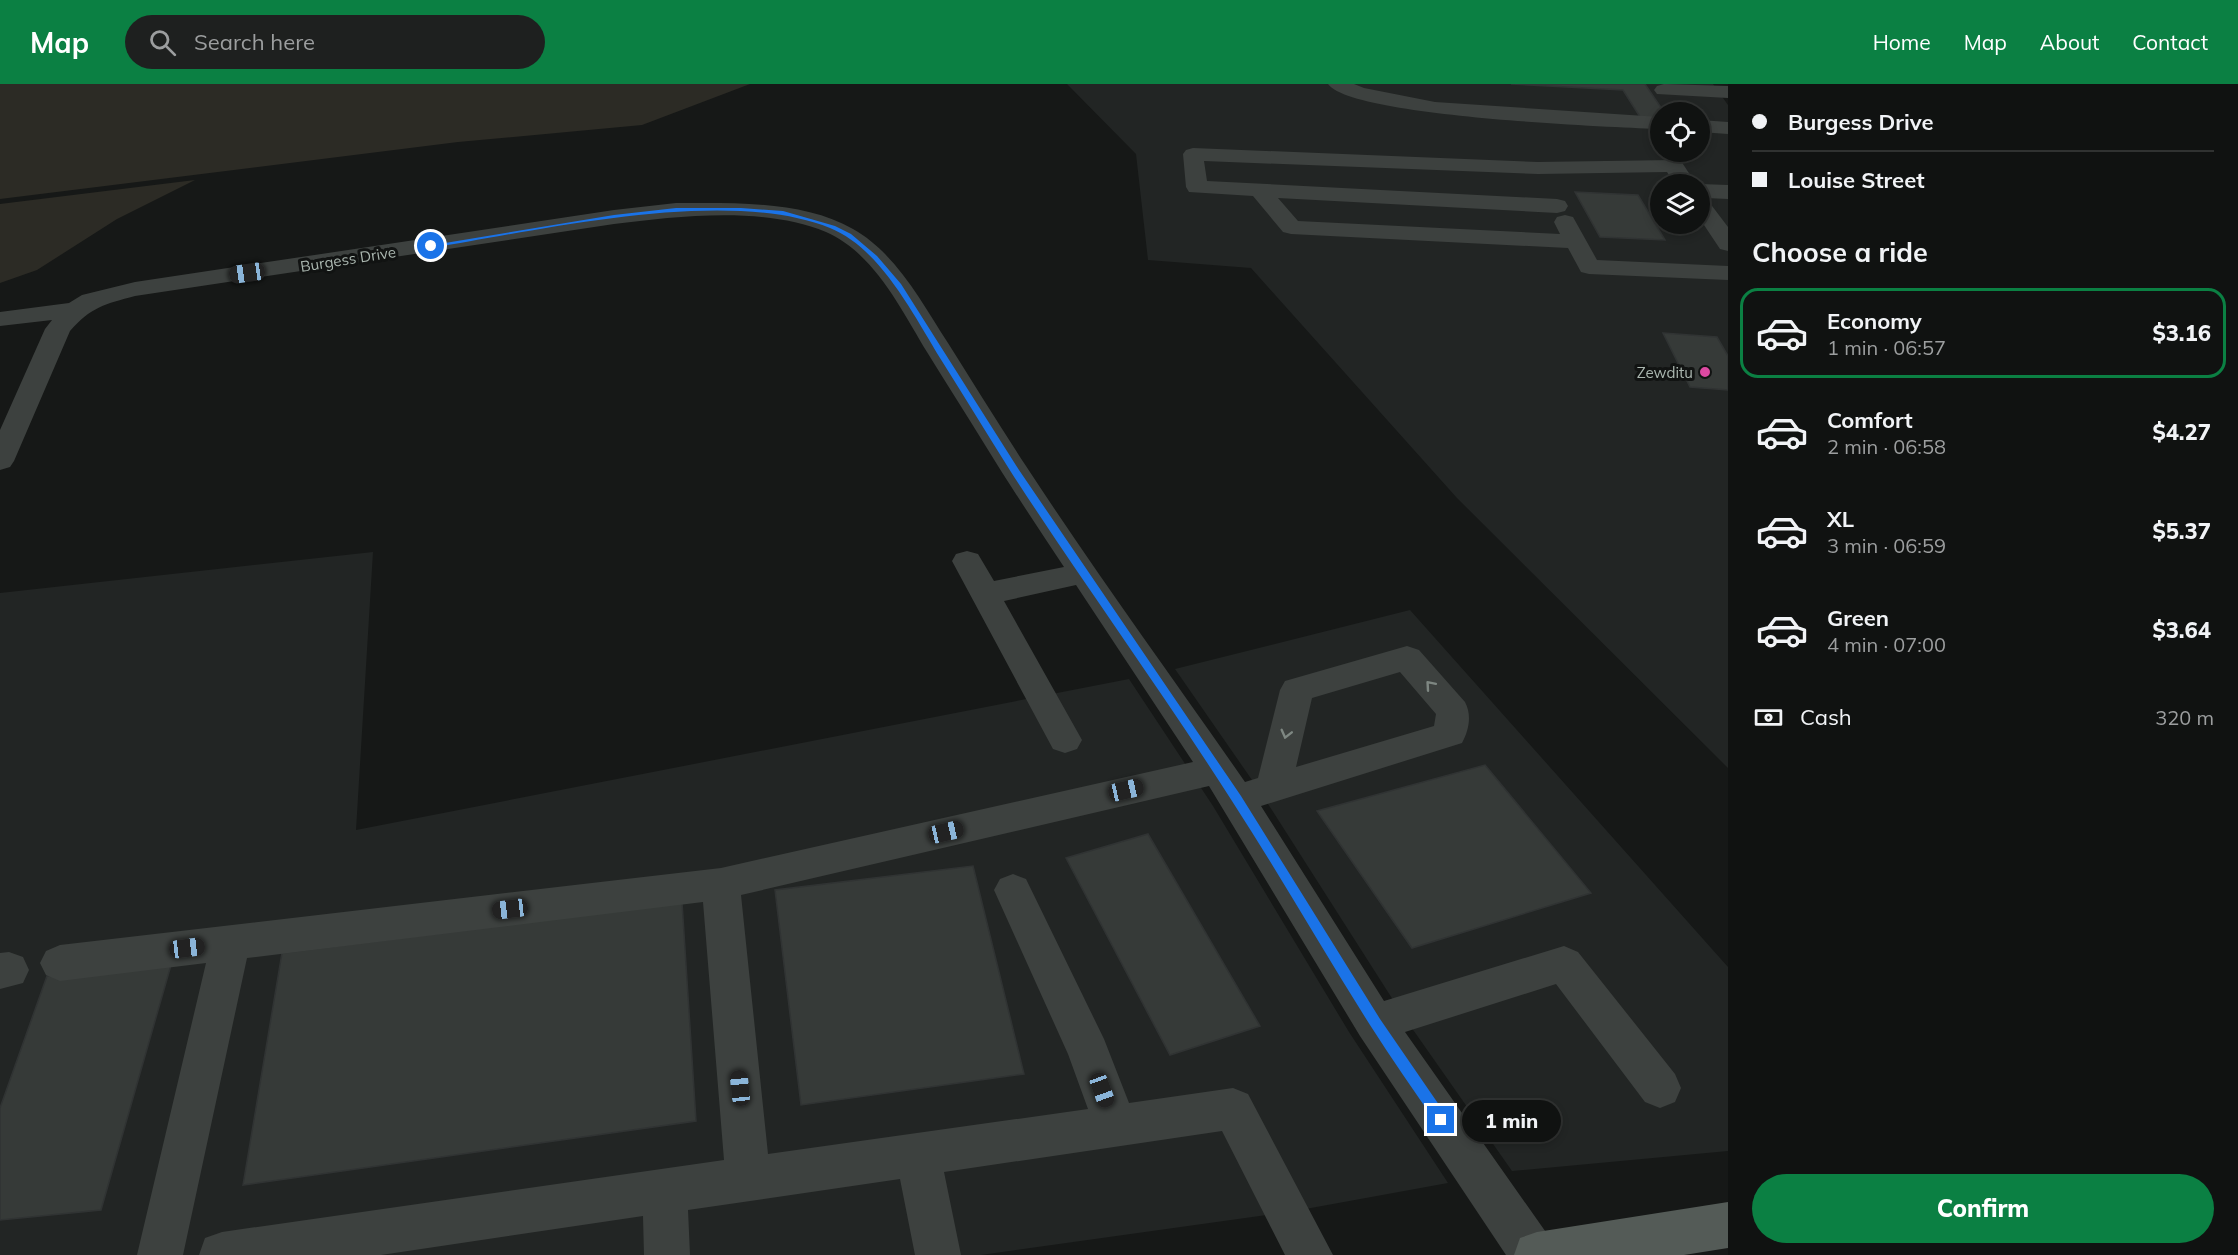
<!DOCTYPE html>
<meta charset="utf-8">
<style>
body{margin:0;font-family:Mulish,sans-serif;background:#1e201f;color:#f1f3f6;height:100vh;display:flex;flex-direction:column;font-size:22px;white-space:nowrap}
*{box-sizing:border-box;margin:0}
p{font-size:20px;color:#9c9e9f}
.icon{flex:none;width:33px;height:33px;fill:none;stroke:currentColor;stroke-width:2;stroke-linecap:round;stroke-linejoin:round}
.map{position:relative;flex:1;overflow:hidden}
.details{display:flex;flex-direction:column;background:#101211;width:510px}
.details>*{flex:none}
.hud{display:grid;align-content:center;height:132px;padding:0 24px;background:#101211}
.fabs{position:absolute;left:1650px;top:18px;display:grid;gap:12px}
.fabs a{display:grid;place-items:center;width:60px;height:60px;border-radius:50%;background:#101211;box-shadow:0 3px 9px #0003,0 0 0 2px #303231;font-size:30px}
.end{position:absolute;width:27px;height:27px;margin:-14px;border:8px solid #1a73e8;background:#fff;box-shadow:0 0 0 3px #fff}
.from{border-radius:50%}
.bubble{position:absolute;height:42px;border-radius:21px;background:#101211;box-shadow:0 3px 9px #0003,0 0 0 2px #303231;font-size:20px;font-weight:800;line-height:42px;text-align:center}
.car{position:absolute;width:18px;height:36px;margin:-18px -9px;border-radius:8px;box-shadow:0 0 4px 2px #0007;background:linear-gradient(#222 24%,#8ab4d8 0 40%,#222 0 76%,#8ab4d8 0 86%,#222 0)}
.hud b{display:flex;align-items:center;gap:21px;height:57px;font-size:22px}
.hud b+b{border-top:2px solid #303231}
.hud i{width:15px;height:15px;background:#f1f3f6}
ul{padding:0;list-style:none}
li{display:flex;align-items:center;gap:18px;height:90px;margin:0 12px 9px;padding:0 12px;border:3px solid transparent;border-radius:18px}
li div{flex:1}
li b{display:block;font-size:22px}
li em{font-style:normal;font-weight:800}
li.selected{border-color:#0b8043}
li>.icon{width:54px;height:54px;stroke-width:1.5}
h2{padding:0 24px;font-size:27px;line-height:72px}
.pay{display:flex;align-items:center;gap:15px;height:66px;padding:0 24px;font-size:22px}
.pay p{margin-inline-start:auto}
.cta{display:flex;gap:12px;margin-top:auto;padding:12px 24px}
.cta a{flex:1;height:69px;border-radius:36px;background:#0b8043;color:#fff;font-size:24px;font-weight:800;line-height:69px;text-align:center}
header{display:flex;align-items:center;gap:36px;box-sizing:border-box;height:84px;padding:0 30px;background:#0b8043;color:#fff}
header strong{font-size:28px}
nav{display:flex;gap:33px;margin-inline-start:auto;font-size:21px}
.search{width:420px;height:54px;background:#1e201f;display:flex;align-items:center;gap:15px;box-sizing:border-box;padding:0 21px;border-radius:33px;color:#9c9e9f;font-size:22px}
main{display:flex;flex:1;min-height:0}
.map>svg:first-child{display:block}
.built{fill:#222524;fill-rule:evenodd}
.green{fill:#2c2b25}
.building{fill:#363a38;stroke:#303333;stroke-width:1.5}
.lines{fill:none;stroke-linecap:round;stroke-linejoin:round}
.minor{fill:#3d413f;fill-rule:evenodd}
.major{fill:#545b57;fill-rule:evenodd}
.oneway{stroke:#7e8782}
.route{fill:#1a73e8}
.poi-dot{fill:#dd49a2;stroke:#111312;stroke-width:2}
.labels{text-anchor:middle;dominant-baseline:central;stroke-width:6;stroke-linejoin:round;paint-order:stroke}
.far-street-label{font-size:15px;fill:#aab6af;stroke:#111312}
.far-poi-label{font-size:15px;fill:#aab6af;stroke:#111312;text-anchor:end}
</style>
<header>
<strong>Map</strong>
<div class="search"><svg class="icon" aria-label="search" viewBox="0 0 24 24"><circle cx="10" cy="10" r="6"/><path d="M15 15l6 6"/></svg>Search here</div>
<nav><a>Home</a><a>Map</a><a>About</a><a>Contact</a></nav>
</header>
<main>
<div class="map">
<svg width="1728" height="1171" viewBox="0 0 1728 1171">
<rect width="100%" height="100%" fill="#161817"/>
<path class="built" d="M1067 0H1713L1728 21V684L1457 414 1251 184 1148 176 1136 70ZM1660 28H1700V68H1660ZM1660 100H1700V140H1660Z
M373 468 356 746 1129 595 1213 722 1349 948 1448 1099 1289 1128 981 1171H0V509Z
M1410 526 1728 883V1067L1512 1087 1402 930 1261 709 1175 585Z"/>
<path class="green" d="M0 0H750L642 41 458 58 0 115Z
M195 96 117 135 37 186 0 199V120Z"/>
<path class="building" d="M1511 0H1645L1664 28H1660V37L1642 36 1623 6Z
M1575 108 1638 111 1665 156 1600 153Z
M1663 249 1717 253 1728 272V306L1690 303Z
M1485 681 1591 809 1412 864 1317 727Z
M1148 750 1260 942 1170 971 1066 774Z
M973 782 1024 990 801 1021 775 806Z
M682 818 696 1037 243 1101 282 869Z
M171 881 101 1126 0 1136V1024L47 892Z"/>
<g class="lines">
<path class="minor" d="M1328 0H1354L1364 4 1435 18 1660 33V45C1611 43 1351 33 1328 0Z
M1664 0 1728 2V14L1657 10 1654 6 1657 2Z
M1700 36 1728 38V50L1700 48Z
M1193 64 1538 78 1673 76 1681 77 1696 100H1675L1667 88 1538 90 1204 77 1207 97 1557 115 1565 117 1568 122 1565 127 1557 129 1278 114 1298 137 1560 150 1554 138 1557 133 1565 131 1573 133 1597 176 1728 182V196L1589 190 1581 188 1568 164 1291 150 1283 148 1253 112 1189 108 1186 103 1183 70 1186 66Z
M1700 100 1728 101V115L1706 114 1728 143V167L1720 165 1700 135Z
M676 119C732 119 803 116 853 145 896 169 922 219 948 259 974 300 999 341 1026 382 1096 489 1172 593 1245 698L1258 694 1280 606 1285 597 1407 562 1419 566 1465 618C1472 631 1469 646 1462 659L1261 722 1384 917 1564 862 1578 868 1675 990 1681 1004 1675 1018 1660 1024 1645 1018 1556 900 1405 948 1550 1154 1556 1171H1506L1360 952 1209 702 741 811 768 1070 1088 1025 1068 970 994 806 1000 795 1013 790 1026 795 1104 955 1129 1019 1233 1004 1248 1010 1333 1171H1285L1222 1047 944 1088 961 1171H915L900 1095 688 1126 690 1171H644L643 1132 381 1171H199L205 1154 222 1148 724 1076 703 818 247 874 183 1171H137L206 879 60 897 46 891 40 879 46 867 60 861 721 784 1193 678 1076 501 1004 517 1082 656 1077 665 1065 669 1053 665 952 477 956 470 967 467 978 470 994 497 1064 483C1037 442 1010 402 985 361 966 330 946 299 927 268 901 225 874 169 826 148 763 122 679 132 614 140L135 212C105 220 91 223 70 247L14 377 10 383 0 386V346L45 245 52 236 0 242V228L69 219 82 211 135 198 614 126ZM1400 588 1436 630 1434 642 1296 683 1312 614Z
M9 868 23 873 29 886 23 899 0 905V869Z"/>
<path class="major" d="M1728 1118V1164L1684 1171H1514L1520 1154 1537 1148Z"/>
</g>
<defs><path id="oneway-chevron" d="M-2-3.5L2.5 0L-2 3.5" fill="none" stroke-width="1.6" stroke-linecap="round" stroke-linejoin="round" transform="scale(1.5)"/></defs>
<g class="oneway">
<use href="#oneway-chevron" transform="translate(1430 601) rotate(-131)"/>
<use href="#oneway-chevron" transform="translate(1286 650) rotate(104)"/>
</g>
<path class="route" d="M676 124H741L783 127 835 142 851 150 877 172 901 200 1019 386 1241 712 1380 935 1446 1031 1447 1036 1446 1040 1441 1042 1437 1040C1414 1007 1391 974 1370 941 1323 867 1280 791 1232 717 1161 606 1083 499 1011 388 987 350 964 312 940 274 913 230 880 164 830 144 726 102 542 146 431 164L427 162 614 131Z"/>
<circle class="poi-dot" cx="1705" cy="288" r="6"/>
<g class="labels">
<g class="far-street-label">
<text transform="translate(348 175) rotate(-9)">Burgess Drive</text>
</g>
<g class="far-poi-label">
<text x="1693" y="288">Zewditu</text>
</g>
</g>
</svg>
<div class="fabs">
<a><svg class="icon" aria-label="locate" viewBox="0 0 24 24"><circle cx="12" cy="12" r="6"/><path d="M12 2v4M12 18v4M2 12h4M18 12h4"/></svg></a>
<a><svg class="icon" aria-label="layers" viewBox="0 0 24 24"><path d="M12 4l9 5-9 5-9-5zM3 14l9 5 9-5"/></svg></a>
</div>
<i class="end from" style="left:431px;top:162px"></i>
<i class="end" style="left:1441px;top:1036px"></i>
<div class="bubble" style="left:1462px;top:1016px;width:99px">1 min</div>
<i class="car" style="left:247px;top:189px;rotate:262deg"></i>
<i class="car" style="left:1126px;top:706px;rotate:77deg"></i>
<i class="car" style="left:946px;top:748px;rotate:77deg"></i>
<i class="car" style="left:510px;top:825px;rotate:263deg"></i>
<i class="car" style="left:187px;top:864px;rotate:83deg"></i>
<i class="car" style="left:740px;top:1004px;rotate:354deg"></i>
<i class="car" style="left:1102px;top:1006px;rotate:160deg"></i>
</div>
<section class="details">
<div class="hud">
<b><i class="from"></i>Burgess Drive</b>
<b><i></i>Louise Street</b>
</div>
<h2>Choose a ride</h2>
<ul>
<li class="selected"><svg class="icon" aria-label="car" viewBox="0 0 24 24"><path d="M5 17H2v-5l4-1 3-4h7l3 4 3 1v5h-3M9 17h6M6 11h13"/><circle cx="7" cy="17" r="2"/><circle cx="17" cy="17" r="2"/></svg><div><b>Economy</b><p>1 min · 06:57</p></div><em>$3.16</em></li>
<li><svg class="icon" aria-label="car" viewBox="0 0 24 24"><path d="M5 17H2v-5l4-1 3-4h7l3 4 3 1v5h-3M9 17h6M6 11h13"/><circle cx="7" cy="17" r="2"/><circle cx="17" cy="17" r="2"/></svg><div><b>Comfort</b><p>2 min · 06:58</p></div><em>$4.27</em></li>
<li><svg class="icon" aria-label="car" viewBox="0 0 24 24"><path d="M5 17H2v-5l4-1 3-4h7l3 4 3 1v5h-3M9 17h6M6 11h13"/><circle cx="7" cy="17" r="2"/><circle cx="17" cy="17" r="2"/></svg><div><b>XL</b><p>3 min · 06:59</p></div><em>$5.37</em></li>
<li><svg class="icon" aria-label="car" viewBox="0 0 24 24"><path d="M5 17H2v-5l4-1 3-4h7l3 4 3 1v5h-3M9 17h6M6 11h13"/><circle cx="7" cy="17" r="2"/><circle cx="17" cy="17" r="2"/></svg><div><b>Green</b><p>4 min · 07:00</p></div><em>$3.64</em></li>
</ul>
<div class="pay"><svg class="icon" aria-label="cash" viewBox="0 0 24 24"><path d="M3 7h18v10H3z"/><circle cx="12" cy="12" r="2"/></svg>Cash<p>320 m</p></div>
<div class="cta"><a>Confirm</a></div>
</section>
</main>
